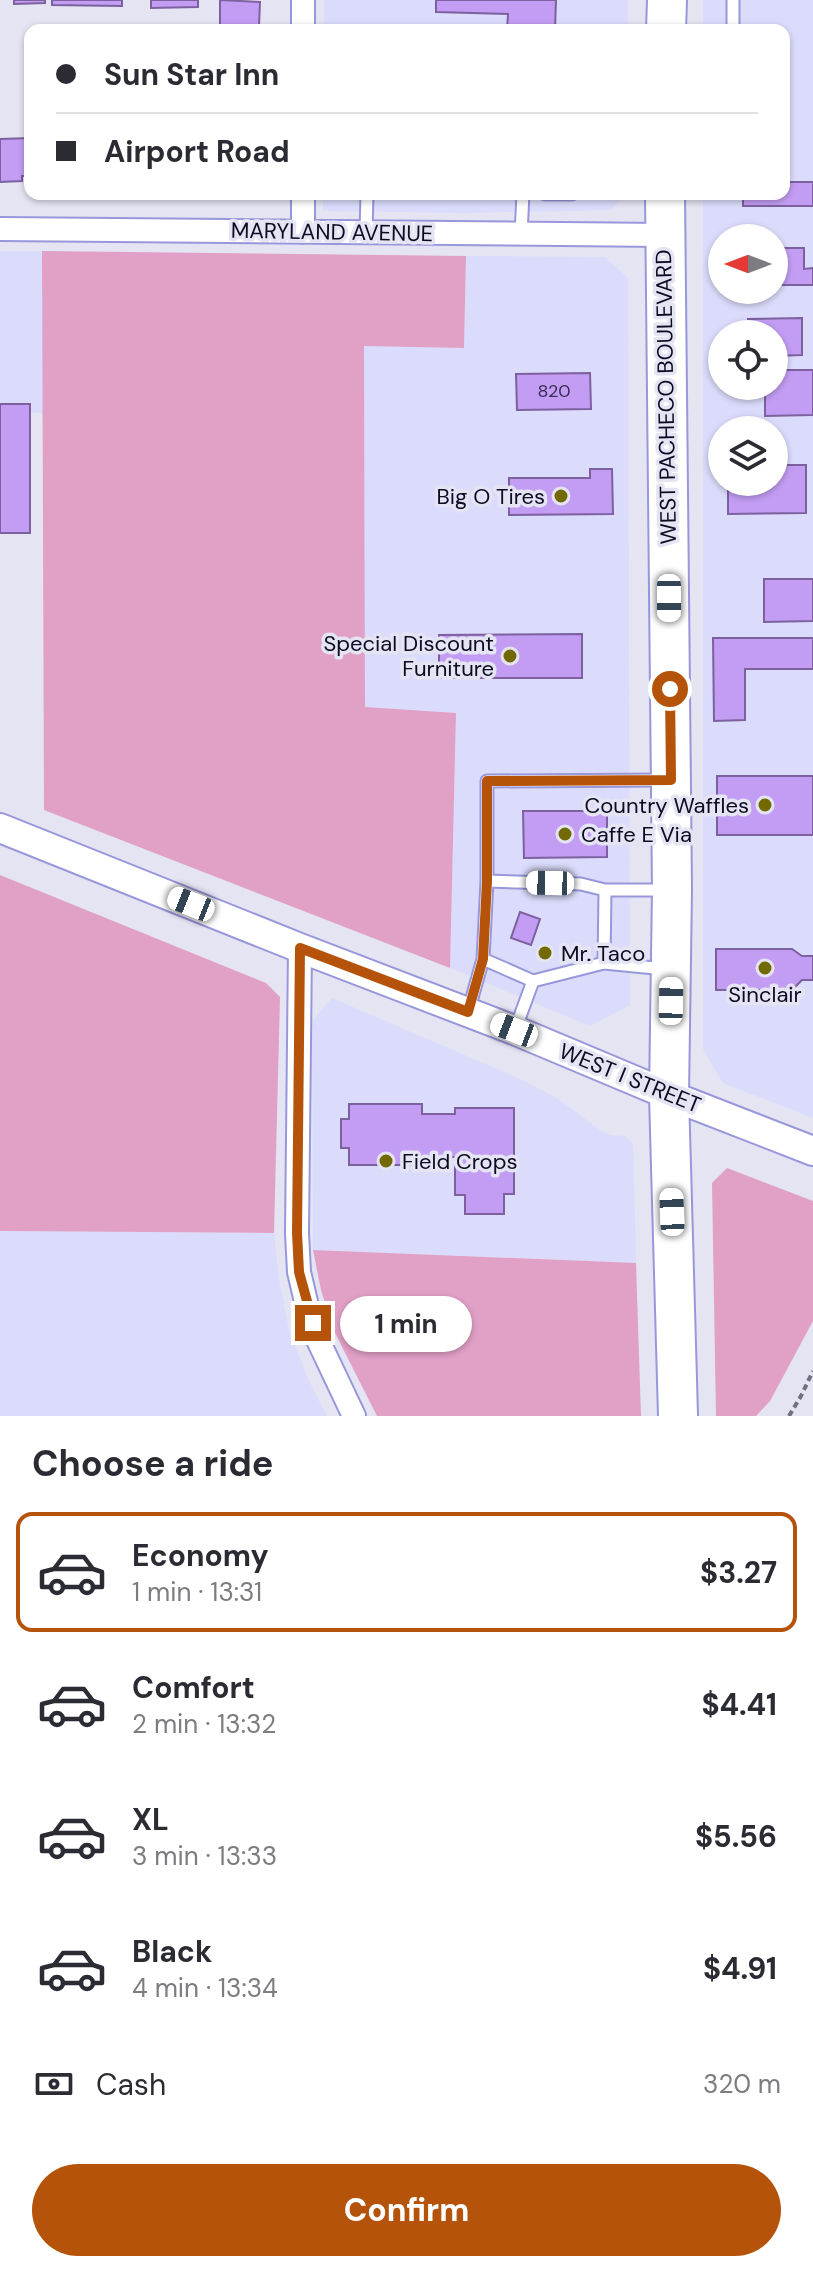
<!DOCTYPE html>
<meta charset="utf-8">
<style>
body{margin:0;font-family:"DM Sans",sans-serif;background:#f2f2f3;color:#2b2b33;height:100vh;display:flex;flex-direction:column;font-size:30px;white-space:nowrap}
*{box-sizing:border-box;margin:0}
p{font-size:26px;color:#7c7c81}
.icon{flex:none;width:44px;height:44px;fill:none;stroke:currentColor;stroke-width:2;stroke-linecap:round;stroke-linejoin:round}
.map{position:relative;height:1416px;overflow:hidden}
.panel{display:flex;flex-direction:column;background:#fff;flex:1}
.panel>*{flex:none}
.guide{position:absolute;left:24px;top:24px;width:766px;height:176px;border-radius:16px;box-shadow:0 2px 6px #0004;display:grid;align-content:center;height:176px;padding:0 32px;background:#fff}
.needle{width:52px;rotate:270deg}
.fabs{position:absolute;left:708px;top:224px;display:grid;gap:16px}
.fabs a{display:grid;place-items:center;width:80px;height:80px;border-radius:50%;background:#fff;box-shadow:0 2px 6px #0004;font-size:40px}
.end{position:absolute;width:36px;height:36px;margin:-18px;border:10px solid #b45309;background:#fff;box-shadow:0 0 0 4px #fff}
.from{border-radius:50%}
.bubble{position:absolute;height:56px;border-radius:28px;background:#fff;box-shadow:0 2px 6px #0004;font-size:26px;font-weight:700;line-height:56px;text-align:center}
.car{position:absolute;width:24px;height:48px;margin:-24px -12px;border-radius:10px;box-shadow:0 0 6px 2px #0007;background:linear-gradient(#fff 24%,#345 0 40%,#fff 0 76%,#345 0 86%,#fff 0)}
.guide b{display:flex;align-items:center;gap:28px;height:76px;font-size:30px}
.guide b+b{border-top:2px solid #e1e1e2}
.guide i{width:20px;height:20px;background:#2b2b33}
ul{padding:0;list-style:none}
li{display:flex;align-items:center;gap:24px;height:120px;margin:0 16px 12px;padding:0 16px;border:4px solid transparent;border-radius:16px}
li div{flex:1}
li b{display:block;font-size:30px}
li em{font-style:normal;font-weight:700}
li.on{border-color:#b45309}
li>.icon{width:72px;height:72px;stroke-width:1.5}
h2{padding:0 32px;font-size:36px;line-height:96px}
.pay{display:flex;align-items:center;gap:20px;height:88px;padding:0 32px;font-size:30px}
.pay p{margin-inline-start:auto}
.action{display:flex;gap:16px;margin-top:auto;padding:16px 32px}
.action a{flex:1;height:92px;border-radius:48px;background:#b45309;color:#fff;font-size:32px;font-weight:700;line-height:92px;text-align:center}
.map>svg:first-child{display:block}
.built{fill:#dbdcfb;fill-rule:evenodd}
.green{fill:#e1a0c6}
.building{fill:#c39df4;stroke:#7d619f;stroke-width:2}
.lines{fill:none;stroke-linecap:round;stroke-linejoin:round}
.service-casing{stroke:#9897db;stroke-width:15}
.minor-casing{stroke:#9897db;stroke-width:26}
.tertiary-casing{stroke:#9897db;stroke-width:32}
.trunk-casing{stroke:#9897db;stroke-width:42}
.path{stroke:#716f84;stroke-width:4;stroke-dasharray:6 4;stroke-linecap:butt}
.service{stroke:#fff;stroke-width:11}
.minor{stroke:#fff;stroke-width:22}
.tertiary{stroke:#fff;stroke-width:28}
.trunk{stroke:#fff;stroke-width:38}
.route{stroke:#b45309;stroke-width:10}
.poi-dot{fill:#726902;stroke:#e4e4f3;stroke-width:3}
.labels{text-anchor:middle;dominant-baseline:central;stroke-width:7;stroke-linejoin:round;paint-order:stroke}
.number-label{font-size:18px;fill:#3a2f57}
.street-label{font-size:22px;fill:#0d0a23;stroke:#e4e4f3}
.poi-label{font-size:22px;fill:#0d0a23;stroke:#e4e4f3;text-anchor:end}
</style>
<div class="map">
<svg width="813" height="1416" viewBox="0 0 813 1416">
<rect width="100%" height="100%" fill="#e4e4f3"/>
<path class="built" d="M324 0H628V30H324Z
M703 0H813V1118L723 1083 703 1049V194H784V30H703ZM722 238H774V290H722ZM722 334H774V386H722ZM722 430H774V482H722Z
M323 194H625L611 210 467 213 323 211Z
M0 251H42L43 413H0Z
M466 256 605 257 628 278 630 1005 590 1026 450 968 456 714 365 707 364 346 464 348Z
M332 998 525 1081 557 1098 600 1130 611 1135 625 1136 633 1143 636 1263 313 1250 312 1021Z
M0 1231 274 1233 279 1279 289 1330 308 1379 327 1416H0Z"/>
<path class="green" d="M42 251 466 256 464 348 364 346 365 707 456 713 450 968 44 810Z
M0 875 266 983 280 997 274 1233 0 1231Z
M727 1168 813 1201V1321L770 1401 756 1416H716L712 1183Z
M313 1250 636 1263 641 1416H377L334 1331 321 1290Z"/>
<path class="building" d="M14 0H45V3L14 4Z
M52 0H122V6L52 5Z
M151 0H198V7L151 8Z
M220 0 260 2 259 26 220 25Z
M436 0H556L555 30H507L508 14 436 12Z
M30 138V176H22V181L0 182V139Z
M784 182H813V206H743V194H784Z
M774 248H804V269L813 268V285H774Z
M802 318V355L774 356V334H748V319Z
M774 370H813V415L765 416V386H774Z
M590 373 591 409 517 410 516 374Z
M0 404H30V533H0Z
M774 465H806V513L728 514V482H774Z
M590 469H612L613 514 509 515V478H590Z
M764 579H813V621L764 622Z
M582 634V678H439V635Z
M713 638H813V669H745V720L714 721Z
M717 776H813V835H717Z
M523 811H607V857L524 858Z
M520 912 540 919 531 945 511 938Z
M540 947 551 948V959H540Z
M716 949H792L802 956H813V980H802L792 990H716Z
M349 1104H422V1114H455V1108H514V1194H504V1214H465V1195H455V1157H423V1165H349V1148H341V1119H349Z"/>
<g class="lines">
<defs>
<path id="service" d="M733 0V28
M545 194H572
M366 233 367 194
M521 234 523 194
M487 881V781L666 780
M483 959 533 981
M604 963 605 890
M468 1012 483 959 487 881 581 884 605 890H667
M515 1030 533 981 604 963 665 969"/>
<path id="minor" d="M303 0V30
M303 194V232
M0 229 665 235
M300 948 297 1233 299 1272 307 1306 318 1340 354 1416"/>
<path id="tertiary" d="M0 828 300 948 514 1030 669 1095 813 1151"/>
<path id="trunk" d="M666 30 667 0
M665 194 672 890 669 1095 678 1416"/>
</defs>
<use href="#service" class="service-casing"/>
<use href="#minor" class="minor-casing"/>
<use href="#tertiary" class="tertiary-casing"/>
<use href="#trunk" class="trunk-casing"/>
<path class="path" d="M789 1416 801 1396 813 1371"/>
<use href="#service" class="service"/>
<use href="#minor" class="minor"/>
<use href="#tertiary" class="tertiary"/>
<use href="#trunk" class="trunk"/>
</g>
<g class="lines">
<path class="route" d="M313 1323 299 1272 297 1233 300 948 468 1012 483 959 487 881V781L671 780 670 689"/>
</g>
<g class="poi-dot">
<circle cx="561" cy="496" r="8"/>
<circle cx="510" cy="656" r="8"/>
<circle cx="765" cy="805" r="8"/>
<circle cx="565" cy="834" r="8"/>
<circle cx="545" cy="953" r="8"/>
<circle cx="765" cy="968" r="8"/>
<circle cx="386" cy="1161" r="8"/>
</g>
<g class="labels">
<g class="number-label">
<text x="554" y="391">820</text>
</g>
<g class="street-label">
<text transform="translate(332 232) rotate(1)">MARYLAND AVENUE</text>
<text transform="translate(666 397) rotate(-91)">WEST PACHECO BOULEVARD</text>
<text transform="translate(630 1078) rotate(22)">WEST I STREET</text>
</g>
<g class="poi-label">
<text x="545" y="496">Big O Tires</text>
<text x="494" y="643">Special Discount<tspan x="494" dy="25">Furniture</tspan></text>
<text x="749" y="805">Country Waffles</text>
<text x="581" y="834" text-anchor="start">Caffe E Via</text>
<text x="561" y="953" text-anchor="start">Mr. Taco</text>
<text x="765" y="994" text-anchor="middle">Sinclair</text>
<text x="402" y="1161" text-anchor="start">Field Crops</text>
</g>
</g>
</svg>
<div class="fabs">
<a><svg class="needle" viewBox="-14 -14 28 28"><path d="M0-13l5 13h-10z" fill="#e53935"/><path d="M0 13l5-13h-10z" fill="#7c7c81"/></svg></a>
<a><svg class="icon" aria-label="locate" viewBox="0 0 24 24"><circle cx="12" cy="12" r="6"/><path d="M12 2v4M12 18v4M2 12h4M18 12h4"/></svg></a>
<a><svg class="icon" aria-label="layers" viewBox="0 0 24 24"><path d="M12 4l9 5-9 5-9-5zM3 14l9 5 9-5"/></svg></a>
</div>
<i class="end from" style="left:670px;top:689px"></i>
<i class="end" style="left:313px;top:1323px"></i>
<div class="bubble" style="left:340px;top:1296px;width:132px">1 min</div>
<i class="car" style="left:669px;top:598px;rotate:180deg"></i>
<i class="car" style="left:550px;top:883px;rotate:271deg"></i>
<i class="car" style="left:191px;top:904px;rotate:292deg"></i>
<i class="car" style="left:671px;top:1001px;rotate:1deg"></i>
<i class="car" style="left:514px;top:1030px;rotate:291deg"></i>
<i class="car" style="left:672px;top:1212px;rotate:358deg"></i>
<div class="guide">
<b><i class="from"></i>Sun Star Inn</b>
<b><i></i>Airport Road</b>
</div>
</div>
<section class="panel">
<h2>Choose a ride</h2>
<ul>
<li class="on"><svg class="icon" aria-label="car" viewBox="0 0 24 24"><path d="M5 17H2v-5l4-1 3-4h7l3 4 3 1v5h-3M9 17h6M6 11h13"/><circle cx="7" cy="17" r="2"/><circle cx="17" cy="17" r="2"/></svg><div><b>Economy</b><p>1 min · 13:31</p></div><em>$3.27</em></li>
<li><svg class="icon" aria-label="car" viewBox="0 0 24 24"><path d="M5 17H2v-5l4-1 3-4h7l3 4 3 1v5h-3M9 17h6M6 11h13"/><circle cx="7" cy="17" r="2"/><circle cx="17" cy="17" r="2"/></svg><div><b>Comfort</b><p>2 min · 13:32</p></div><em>$4.41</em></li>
<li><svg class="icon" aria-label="car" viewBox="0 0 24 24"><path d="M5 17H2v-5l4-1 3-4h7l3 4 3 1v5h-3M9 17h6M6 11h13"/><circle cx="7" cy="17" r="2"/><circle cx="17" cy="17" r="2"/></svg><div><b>XL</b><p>3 min · 13:33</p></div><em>$5.56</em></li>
<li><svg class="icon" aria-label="car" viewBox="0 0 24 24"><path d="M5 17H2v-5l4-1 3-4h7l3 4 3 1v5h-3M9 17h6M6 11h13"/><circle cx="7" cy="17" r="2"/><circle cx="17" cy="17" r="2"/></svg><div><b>Black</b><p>4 min · 13:34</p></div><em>$4.91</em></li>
</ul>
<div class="pay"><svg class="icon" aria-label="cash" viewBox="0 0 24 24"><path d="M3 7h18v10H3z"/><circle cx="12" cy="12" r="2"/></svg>Cash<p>320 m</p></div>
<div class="action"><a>Confirm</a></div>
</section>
